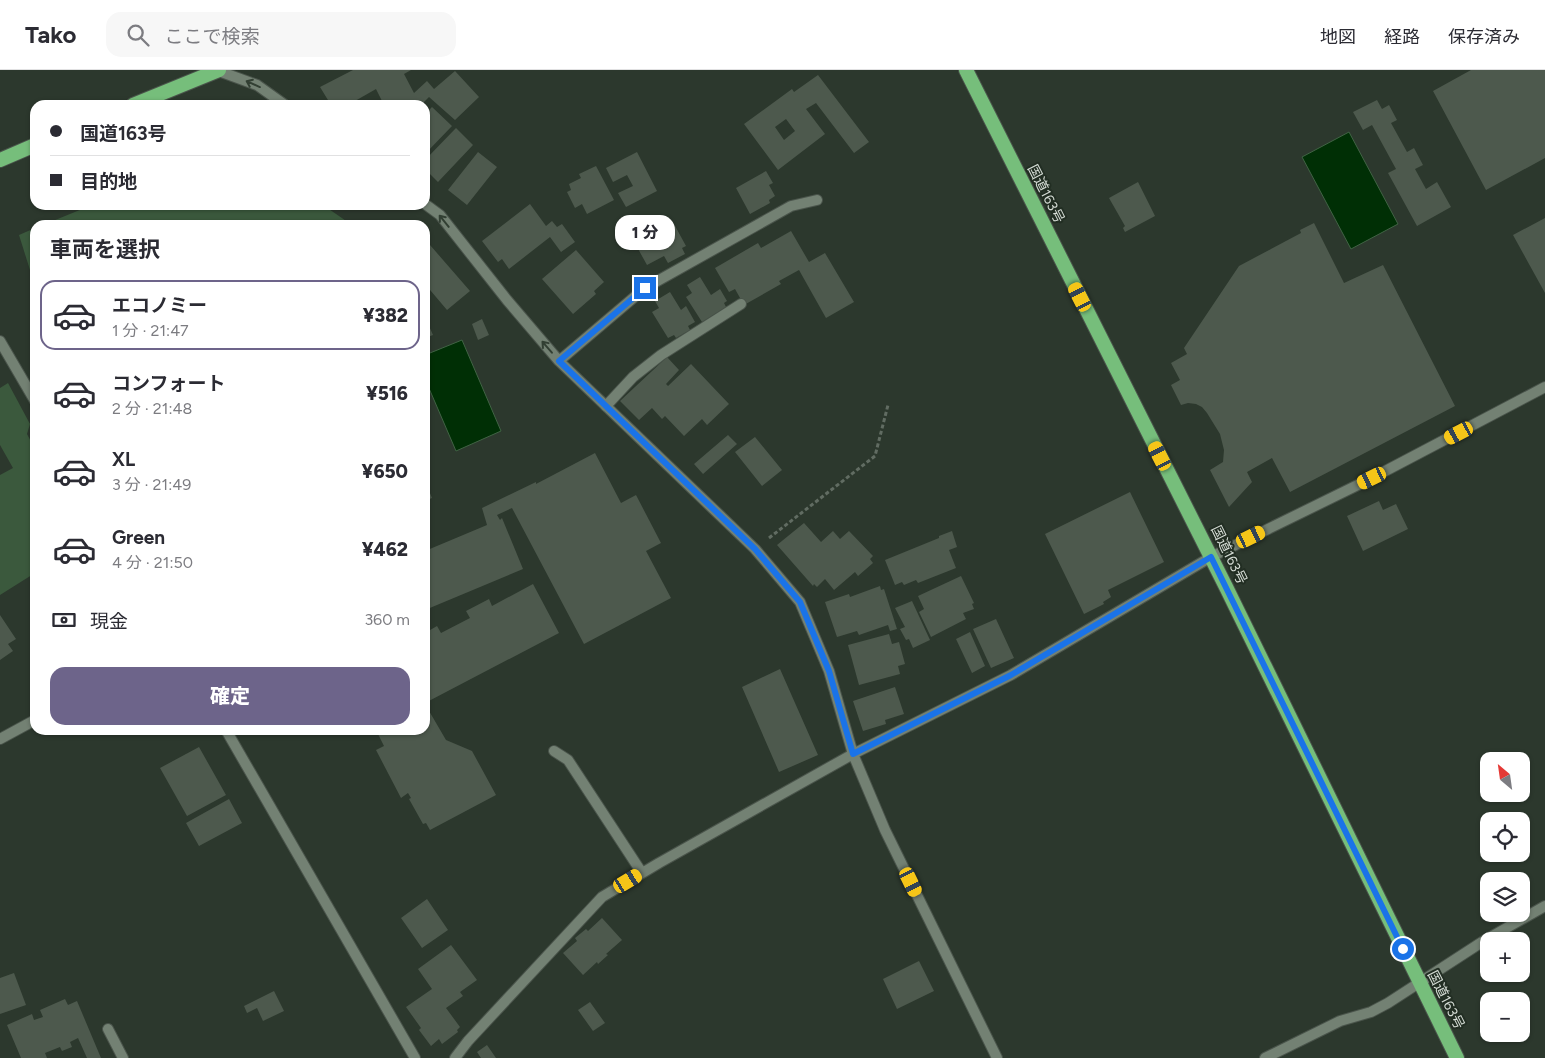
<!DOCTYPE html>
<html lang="ja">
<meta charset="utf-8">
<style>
body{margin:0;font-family:Figtree,"Noto Sans JP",sans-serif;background:#f7f7f7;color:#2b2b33;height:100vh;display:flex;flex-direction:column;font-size:19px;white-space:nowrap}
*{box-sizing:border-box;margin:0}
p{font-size:16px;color:#7c7c81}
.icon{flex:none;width:28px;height:28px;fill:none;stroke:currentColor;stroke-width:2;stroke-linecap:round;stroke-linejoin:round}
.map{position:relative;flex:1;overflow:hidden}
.details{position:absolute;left:30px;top:150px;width:400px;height:515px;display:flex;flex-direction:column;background:#fff;border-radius:15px;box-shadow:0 1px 4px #0004}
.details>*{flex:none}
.banner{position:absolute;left:30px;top:30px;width:400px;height:110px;border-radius:15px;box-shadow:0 1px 4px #0004;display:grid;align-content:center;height:110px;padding:0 20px;background:#fff}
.needle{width:32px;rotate:331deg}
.tools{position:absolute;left:1480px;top:682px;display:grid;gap:10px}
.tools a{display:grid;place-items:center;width:50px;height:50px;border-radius:10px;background:#fff;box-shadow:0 1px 4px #0004;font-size:25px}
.end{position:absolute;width:22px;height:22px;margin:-11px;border:6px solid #1a73e8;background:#fff;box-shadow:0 0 0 2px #fff}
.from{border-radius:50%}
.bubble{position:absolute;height:35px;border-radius:15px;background:#fff;box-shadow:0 1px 4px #0004;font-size:16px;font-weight:800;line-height:35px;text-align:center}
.car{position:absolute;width:15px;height:30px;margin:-15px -8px;border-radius:6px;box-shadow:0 0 4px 1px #0007;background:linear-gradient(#f5c518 24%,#345 0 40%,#f5c518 0 76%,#345 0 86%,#f5c518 0)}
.banner b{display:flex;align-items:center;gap:18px;height:48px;font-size:19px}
.banner b+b{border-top:1px solid #e1e1e2}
.banner i{width:12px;height:12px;background:#2b2b33}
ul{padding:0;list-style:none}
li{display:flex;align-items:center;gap:15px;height:70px;margin:0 10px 8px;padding:0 10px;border:2px solid transparent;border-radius:15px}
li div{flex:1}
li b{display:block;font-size:19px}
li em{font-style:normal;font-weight:800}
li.active{border-color:#6d648a}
li>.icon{width:45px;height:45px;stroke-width:1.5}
h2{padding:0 20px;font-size:22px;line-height:60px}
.pay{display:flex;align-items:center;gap:12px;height:55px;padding:0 20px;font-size:19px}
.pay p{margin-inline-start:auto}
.cta{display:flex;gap:10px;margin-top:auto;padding:10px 20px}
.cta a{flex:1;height:58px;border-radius:15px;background:#6d648a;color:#fff;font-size:20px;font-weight:800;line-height:58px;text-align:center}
header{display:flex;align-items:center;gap:30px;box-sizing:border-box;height:70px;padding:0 25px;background:#fff;border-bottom:1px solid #e1e1e2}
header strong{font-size:24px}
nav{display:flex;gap:28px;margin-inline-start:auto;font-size:18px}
.search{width:350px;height:45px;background:#f7f7f7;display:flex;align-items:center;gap:12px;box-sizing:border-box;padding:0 18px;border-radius:15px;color:#7c7c81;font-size:19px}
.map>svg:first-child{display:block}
.green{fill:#3b593d}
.water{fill:#002f05;stroke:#406344}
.building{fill:#4d594d;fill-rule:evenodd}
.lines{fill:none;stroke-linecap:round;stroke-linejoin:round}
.service-casing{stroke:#4a544b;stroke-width:12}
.minor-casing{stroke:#4a544b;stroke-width:12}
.trunk-casing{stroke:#4a544b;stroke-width:16}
.path{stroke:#616c62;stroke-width:3;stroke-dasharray:4 2.5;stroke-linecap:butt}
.service{stroke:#738173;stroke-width:10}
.minor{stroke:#738173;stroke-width:10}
.trunk{stroke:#76be7b;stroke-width:14}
.oneway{stroke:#323f33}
.route{stroke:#1a73e8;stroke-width:6}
.labels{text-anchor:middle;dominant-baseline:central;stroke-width:4;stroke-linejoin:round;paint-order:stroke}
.street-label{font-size:14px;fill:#d6ddd6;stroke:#222e23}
</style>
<header>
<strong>Tako</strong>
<div class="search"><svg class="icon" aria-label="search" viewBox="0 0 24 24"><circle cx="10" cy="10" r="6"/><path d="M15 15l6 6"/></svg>ここで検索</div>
<nav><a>地図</a><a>経路</a><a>保存済み</a></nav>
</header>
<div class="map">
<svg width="1545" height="988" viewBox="0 0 1545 988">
<rect width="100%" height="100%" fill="#2c382d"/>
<path class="green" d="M92 135H323L352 155H43Z
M35 158V227L33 224 30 200 19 165Z
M8 313 30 354 27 364 35 379V503L0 525V405L13 398 0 375V318Z"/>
<path class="water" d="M1349 62 1398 154 1351 179 1302 87Z
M462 270 501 361 456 381 425 309V285Z"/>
<path class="building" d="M353 0H411L404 4 414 23 427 11 434 19 455 1 479 27 455 50 429 27 421 35H384L376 19 348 35H331L320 17Z
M1471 0H1545V88L1486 120 1433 21Z
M818 5 869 72 854 83 816 33 806 39 825 64 778 100 744 54 792 19 794 22ZM786 49 795 61 784 70 775 57Z
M1377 30 1382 39 1389 35 1397 50 1391 53 1407 82 1414 78 1423 95 1415 99 1426 119 1437 112 1451 137 1417 156 1388 103 1396 99 1372 55 1363 60 1353 42Z
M432 37 452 56 425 84V44Z
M456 58 473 75 438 112 425 99V90Z
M478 82 497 97 467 135 448 120Z
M637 82 657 121 626 137 618 123 633 116 627 105 613 112 606 98Z
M596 96 614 130 587 144 582 134 575 138 567 122 571 120 569 114 581 108 579 104Z
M766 101 773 113 769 115 775 126 769 130 770 133 750 144 736 118Z
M1138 112 1155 146 1125 162 1123 158 1125 156 1109 128Z
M530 134 546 156 552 151 557 157 562 154 575 172 561 182 550 167 509 199 502 189 498 192 482 171Z
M1545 148V223L1513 165Z
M668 151 671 156 674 154 686 176 682 178 685 184 668 193 664 186 647 195 637 177 640 175 636 169Z
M1314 153 1344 213 1383 195 1455 336 1290 422 1272 388 1247 402 1252 412 1229 437 1210 400 1223 392 1224 380 1220 364 1207 343 1202 337 1196 334 1188 333 1181 335 1171 315 1180 310 1171 293 1187 284 1184 278 1239 196 1301 163 1300 160Z
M791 161 809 192 825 183 854 232 826 248 799 200 779 211 781 214 744 235 735 219 729 222 715 198 758 173 761 178Z
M430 175 470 221 447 240 425 214V179Z
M576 180 604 212 594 221 596 224 573 244 542 209Z
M700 207 711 225 720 219 727 231 724 233 726 237 702 252 686 227 692 223 687 215Z
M670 222 681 240 686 236 695 252 688 256 690 260 676 268 674 265 668 268 652 242 659 238 655 231Z
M425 247 433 265 425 268Z
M482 249 489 265 478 270 472 254Z
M667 287 679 300 666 314 668 316 691 294 729 334 707 355 702 349 684 366 665 346 662 349 652 338 639 350 620 331Z
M728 365 737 374 703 404 694 394Z
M755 367 782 400 762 416 735 382Z
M595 383 621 433 636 425 661 473 646 481 671 528 584 574 512 438 497 445 500 450 502 448 523 499 425 540V481L487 455 482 438 536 412V414Z
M425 411 432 428 425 431Z
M1130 422 1164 492 1108 520 1111 527 1103 532 1104 534 1084 544 1045 464Z
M1379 431 1383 440 1396 434 1408 459 1363 481 1347 446Z
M804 453 821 472 833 461 840 469 849 461 873 486 870 489 873 493 858 506 855 502 834 520 825 509 817 517 814 514 813 516 777 475Z
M952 461 957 477 949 480 956 498 918 513 916 510 904 515 902 512 895 515 885 490 939 468V466Z
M961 506 974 533 972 534 974 539 963 543 966 549 931 567 919 542 924 539 918 526Z
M533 514 559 563 425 633V563L437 556 441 563 470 548 466 541 489 529 492 536Z
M880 516 881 520 884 519 897 559 890 561 888 555 859 565 857 561 837 567 825 532 849 524 850 527Z
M912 531 930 570 913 578 909 569 906 570 900 559 905 557 895 538Z
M0 545 16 569 8 574 13 581 0 590Z
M996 549 1014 588 991 598 973 559Z
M970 562 985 596 972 603 956 569Z
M889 564 892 574 899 572 905 594 898 596 900 604 859 615 848 575Z
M780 599 818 685 779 702 742 617Z
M895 617 904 644 885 650 886 654 863 661 853 631Z
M425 634 446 670 472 681 496 725 430 760 426 753 423 754 409 729 411 728 408 723 401 728 376 680 384 676 376 660H425Z
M199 677 226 725 187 746 160 698Z
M229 729 242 753 199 776 186 753Z
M427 829 448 860 422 878 401 848Z
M602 848 622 870 606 884 608 885 598 894 597 892 583 905 563 883 577 871 575 868 586 859 588 861Z
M451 875 477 910 460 922 463 926 446 938 460 957 457 960 458 962 442 974 439 969 431 976 419 960 421 958 406 937 432 919 418 899Z
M919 891 934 921 897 939 883 909Z
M14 903 26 935 0 944V908Z
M274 921 284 941 263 951 257 938 247 943 244 936Z
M65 929 68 935 77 931 101 988H87L78 968 70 972 72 977 62 981 60 977 45 983 47 988H21L7 955 32 944 34 950 43 947 40 940Z
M590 932 605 953 593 961 578 940Z
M487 975 496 988H481L477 982Z"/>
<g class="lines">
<defs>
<path id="service" d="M606 336 633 307 661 285 741 234"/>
<path id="minor" d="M216 0 257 15 285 35
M425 134 440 145 507 230 559 291 755 479 800 532 829 601 853 684 885 760 997 988
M0 271 35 331
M559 291 645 218 791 136 817 130
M226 660 415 988
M0 669 35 650
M554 681 568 690 642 803
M108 959 123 988
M455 988 468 971 602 827 659 793 853 684 1011 605 1211 487 1372 408 1545 317
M1265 988 1340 951 1371 942 1388 933 1482 872 1545 836"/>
<path id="trunk" d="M966 0 1226 517 1457 988
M133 35 219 0
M0 90 35 75"/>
</defs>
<use href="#service" class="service-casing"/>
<use href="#minor" class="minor-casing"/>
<use href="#trunk" class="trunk-casing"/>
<path class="path" d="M769 468 875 386 888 335"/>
<use href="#service" class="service"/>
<use href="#minor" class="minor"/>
<use href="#trunk" class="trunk"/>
</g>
<defs><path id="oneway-shaft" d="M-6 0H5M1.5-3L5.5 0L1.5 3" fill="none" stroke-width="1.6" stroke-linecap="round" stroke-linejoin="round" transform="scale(1.25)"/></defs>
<g class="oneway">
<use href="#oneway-shaft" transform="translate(253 14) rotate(-156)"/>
<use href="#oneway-shaft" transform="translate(444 151) rotate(-129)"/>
<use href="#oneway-shaft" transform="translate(547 277) rotate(-131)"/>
</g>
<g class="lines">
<path class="route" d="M645 218 559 291 755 479 800 532 829 601 853 684 1011 605 1211 487 1403 879"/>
</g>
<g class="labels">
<g class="street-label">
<text transform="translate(1046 124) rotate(63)">国道163号</text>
<text transform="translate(1229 485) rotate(64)">国道163号</text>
<text transform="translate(1446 930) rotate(63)">国道163号</text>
</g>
</g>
</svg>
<div class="tools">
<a><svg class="needle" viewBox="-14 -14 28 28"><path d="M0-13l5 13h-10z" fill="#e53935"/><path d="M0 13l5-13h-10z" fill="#7c7c81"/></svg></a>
<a><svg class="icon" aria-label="locate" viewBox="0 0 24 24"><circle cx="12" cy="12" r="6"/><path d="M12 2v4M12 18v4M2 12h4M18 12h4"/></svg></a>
<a><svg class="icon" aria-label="layers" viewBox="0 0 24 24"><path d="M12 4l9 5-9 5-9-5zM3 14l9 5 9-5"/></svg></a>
<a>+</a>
<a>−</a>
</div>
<i class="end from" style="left:1403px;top:879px"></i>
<i class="end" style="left:645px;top:218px"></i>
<div class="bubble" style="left:615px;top:145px;width:60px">1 分</div>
<i class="car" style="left:1080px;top:227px;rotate:333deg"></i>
<i class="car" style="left:1459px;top:363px;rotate:242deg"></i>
<i class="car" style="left:1160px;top:386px;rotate:333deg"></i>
<i class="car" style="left:1372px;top:408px;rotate:244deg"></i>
<i class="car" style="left:1251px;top:467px;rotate:64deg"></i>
<i class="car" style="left:628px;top:811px;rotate:59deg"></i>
<i class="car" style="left:911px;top:812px;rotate:154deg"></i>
<div class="banner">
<b><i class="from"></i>国道163号</b>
<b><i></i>目的地</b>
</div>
<section class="details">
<h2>車両を選択</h2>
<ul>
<li class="active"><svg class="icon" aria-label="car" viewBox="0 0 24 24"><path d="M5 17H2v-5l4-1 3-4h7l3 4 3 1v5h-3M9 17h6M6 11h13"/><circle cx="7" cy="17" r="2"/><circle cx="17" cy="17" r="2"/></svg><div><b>エコノミー</b><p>1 分 · 21:47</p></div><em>¥382</em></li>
<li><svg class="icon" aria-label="car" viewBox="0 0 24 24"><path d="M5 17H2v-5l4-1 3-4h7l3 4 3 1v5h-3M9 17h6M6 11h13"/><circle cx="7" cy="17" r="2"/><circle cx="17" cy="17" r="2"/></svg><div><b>コンフォート</b><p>2 分 · 21:48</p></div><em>¥516</em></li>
<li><svg class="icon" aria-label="car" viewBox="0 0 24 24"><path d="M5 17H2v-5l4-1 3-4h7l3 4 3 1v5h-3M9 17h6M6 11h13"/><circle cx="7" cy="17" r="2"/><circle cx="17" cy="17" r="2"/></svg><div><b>XL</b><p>3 分 · 21:49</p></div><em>¥650</em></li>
<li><svg class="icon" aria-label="car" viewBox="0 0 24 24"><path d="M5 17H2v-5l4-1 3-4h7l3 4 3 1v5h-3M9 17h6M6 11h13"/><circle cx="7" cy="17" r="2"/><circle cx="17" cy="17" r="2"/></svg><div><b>Green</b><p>4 分 · 21:50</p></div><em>¥462</em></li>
</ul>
<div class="pay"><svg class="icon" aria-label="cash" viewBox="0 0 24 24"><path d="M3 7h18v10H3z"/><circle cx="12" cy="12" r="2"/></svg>現金<p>360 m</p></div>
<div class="cta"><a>確定</a></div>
</section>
</div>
